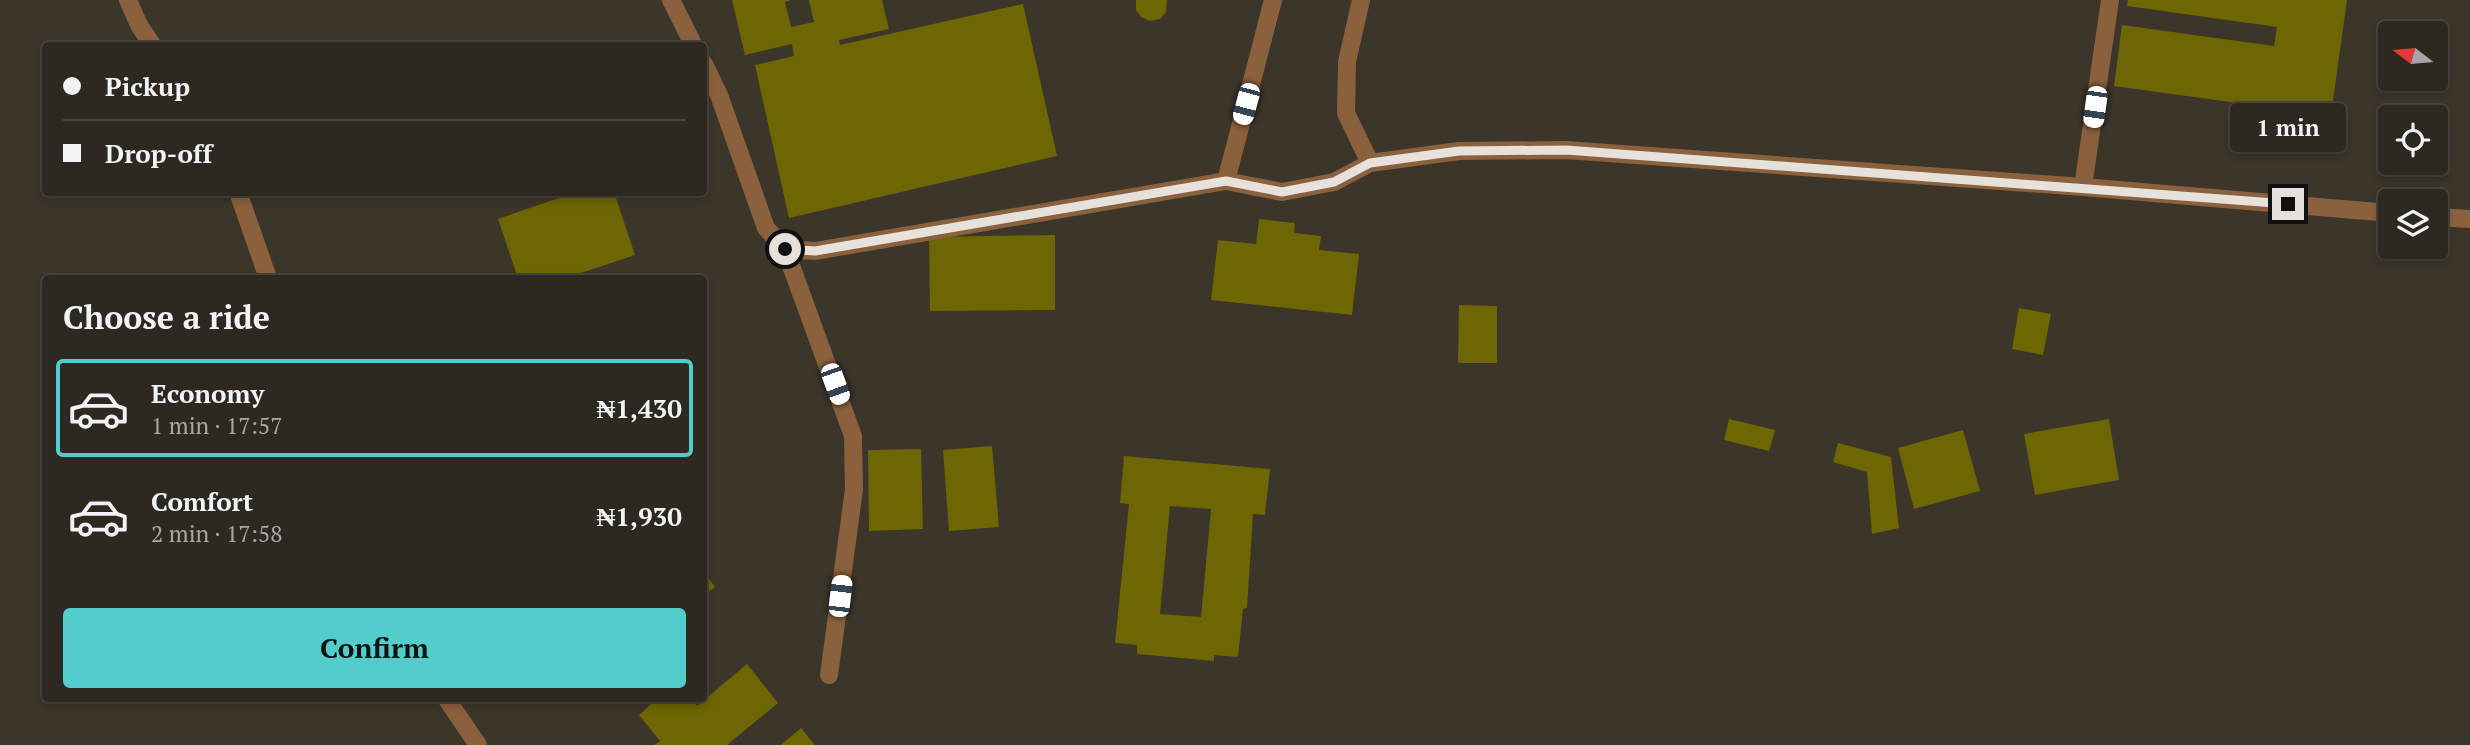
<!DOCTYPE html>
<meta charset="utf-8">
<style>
body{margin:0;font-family:"PT Serif",serif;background:#353029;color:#f1f3f6;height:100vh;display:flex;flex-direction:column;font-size:26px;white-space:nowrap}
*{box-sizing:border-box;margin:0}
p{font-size:23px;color:#a7a6a5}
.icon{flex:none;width:38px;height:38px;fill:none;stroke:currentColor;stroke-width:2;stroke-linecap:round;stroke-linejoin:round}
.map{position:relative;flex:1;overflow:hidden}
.details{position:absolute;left:42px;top:275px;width:665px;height:427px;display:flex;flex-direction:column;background:#2d2820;border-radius:7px;box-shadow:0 4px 10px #0003,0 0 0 2px #48443e}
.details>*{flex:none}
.banner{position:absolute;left:42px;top:42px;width:665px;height:154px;border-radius:7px;box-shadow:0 4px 10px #0003,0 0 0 2px #48443e;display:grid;align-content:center;height:154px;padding:0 21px;background:#2d2820}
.needle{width:46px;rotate:286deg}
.tools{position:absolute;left:2378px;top:21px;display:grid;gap:14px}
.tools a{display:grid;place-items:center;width:70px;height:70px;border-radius:7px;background:#2d2820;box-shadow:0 4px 10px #0003,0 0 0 2px #48443e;font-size:35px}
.end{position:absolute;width:32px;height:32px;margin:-16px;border:9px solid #e6e1da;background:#111;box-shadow:0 0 0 4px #111}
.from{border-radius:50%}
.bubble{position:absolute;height:49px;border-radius:7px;background:#2d2820;box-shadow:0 4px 10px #0003,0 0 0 2px #48443e;font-size:23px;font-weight:700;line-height:49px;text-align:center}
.car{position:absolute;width:21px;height:42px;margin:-21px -10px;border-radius:9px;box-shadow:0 0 5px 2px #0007;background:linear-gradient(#fff 24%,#345 0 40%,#fff 0 76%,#345 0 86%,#fff 0)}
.banner b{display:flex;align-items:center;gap:24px;height:66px;font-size:26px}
.banner b+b{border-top:2px solid #48443e}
.banner i{width:18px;height:18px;background:#f1f3f6}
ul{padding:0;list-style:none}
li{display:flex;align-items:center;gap:21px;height:98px;margin:0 14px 10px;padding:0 7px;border:4px solid transparent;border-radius:7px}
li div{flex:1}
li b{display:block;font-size:26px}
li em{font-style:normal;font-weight:700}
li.active{border-color:#52cdcc}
li>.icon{width:63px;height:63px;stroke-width:1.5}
h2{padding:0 21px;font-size:32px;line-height:84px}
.cta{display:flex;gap:14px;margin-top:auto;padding:14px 21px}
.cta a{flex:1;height:80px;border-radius:7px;background:#52cdcc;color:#111;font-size:28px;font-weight:700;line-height:80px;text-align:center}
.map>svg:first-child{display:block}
.building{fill:#6e6602;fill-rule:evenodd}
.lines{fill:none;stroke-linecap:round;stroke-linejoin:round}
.lane{stroke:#8b603d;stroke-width:18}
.street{stroke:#8b603d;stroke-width:18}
.route{stroke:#e6e1da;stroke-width:9}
</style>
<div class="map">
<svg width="2470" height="745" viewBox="0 0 2470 745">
<rect width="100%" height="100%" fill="#3c352a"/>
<path class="building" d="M732 0H791L785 2 791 27 814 22 809 0H882L889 29 839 40 840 45 1023 4 1057 156 789 218 755 65 794 56 792 44 745 55Z
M1136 0H1167L1166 12 1160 19 1150 21 1141 17 1136 10Z
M2128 0H2347L2330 122 2265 113 2266 107 2114 86 2122 25 2274 46 2277 27 2127 6Z
M576 192H614L635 255 566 278H518L498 219Z
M1259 219 1295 223 1294 233 1321 236 1319 250 1359 254 1352 315 1211 300 1218 240 1256 244Z
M1055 235V310L930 311 929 237Z
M1459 305 1497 306V363H1458Z
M2019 308 2051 314 2043 355 2012 349Z
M1729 419 1775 430 1769 451 1724 440Z
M2109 419 2119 480 2035 495 2024 434Z
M1963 430 1980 491 1914 509 1898 448Z
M1838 443 1891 457 1899 528 1872 534 1867 472 1833 462Z
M992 446 999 527 949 531 943 450Z
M921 449 923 529 869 531 868 450Z
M1124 456 1270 469 1265 515 1253 514 1247 608 1243 609 1238 657 1214 655V661L1137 654V645L1115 643 1129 504 1120 503ZM1170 506 1211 509 1201 617 1160 614Z
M704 572 715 587 704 595Z
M747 664 778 703 727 745H654L660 741 639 715 658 698H691L697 706Z
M801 728 815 745H781Z"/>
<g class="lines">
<path class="lane" d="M671 0 694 46
M1361 0 1347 62 1346 113 1370 163
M704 64 719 95 766 228 785 249 853 436 854 489 829 675
M1226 181 1273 0
M2083 187 2110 0
M2436 217 2470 219
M785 249 815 251 1226 181 1282 192 1334 182 1370 163 1459 151 1566 150 2083 187 2390 213"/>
<path class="street" d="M128 0 139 25 153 46
M238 192 268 278
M446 698 478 745"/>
</g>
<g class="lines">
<path class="route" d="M785 249 815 251 1226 181 1282 192 1334 182 1370 163 1459 151 1566 150 2288 204"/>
</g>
</svg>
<div class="tools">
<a><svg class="needle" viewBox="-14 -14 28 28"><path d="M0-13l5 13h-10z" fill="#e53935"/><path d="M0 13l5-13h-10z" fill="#a7a6a5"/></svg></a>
<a><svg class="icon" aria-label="locate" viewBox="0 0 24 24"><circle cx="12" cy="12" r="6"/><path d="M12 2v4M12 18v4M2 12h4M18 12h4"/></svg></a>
<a><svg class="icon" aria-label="layers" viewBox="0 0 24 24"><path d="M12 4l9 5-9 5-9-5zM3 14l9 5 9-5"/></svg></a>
</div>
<i class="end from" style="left:785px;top:249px"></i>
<i class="end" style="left:2288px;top:204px"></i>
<div class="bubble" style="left:2230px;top:103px;width:116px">1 min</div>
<i class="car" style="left:1246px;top:104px;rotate:195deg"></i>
<i class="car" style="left:2095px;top:107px;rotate:188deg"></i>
<i class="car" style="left:835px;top:384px;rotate:160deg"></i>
<i class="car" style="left:840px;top:596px;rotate:7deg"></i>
<div class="banner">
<b><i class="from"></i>Pickup</b>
<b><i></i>Drop-off</b>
</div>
<section class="details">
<h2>Choose a ride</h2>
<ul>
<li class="active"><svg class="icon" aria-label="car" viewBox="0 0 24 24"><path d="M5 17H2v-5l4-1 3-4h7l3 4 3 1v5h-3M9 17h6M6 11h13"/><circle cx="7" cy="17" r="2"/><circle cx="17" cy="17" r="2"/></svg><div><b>Economy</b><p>1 min · 17:57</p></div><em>₦1,430</em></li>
<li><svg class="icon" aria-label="car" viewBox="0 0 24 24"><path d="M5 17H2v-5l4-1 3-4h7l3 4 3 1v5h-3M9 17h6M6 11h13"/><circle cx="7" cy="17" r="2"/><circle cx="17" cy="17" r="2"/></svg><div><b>Comfort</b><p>2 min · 17:58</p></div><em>₦1,930</em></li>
</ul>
<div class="cta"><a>Confirm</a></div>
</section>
</div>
